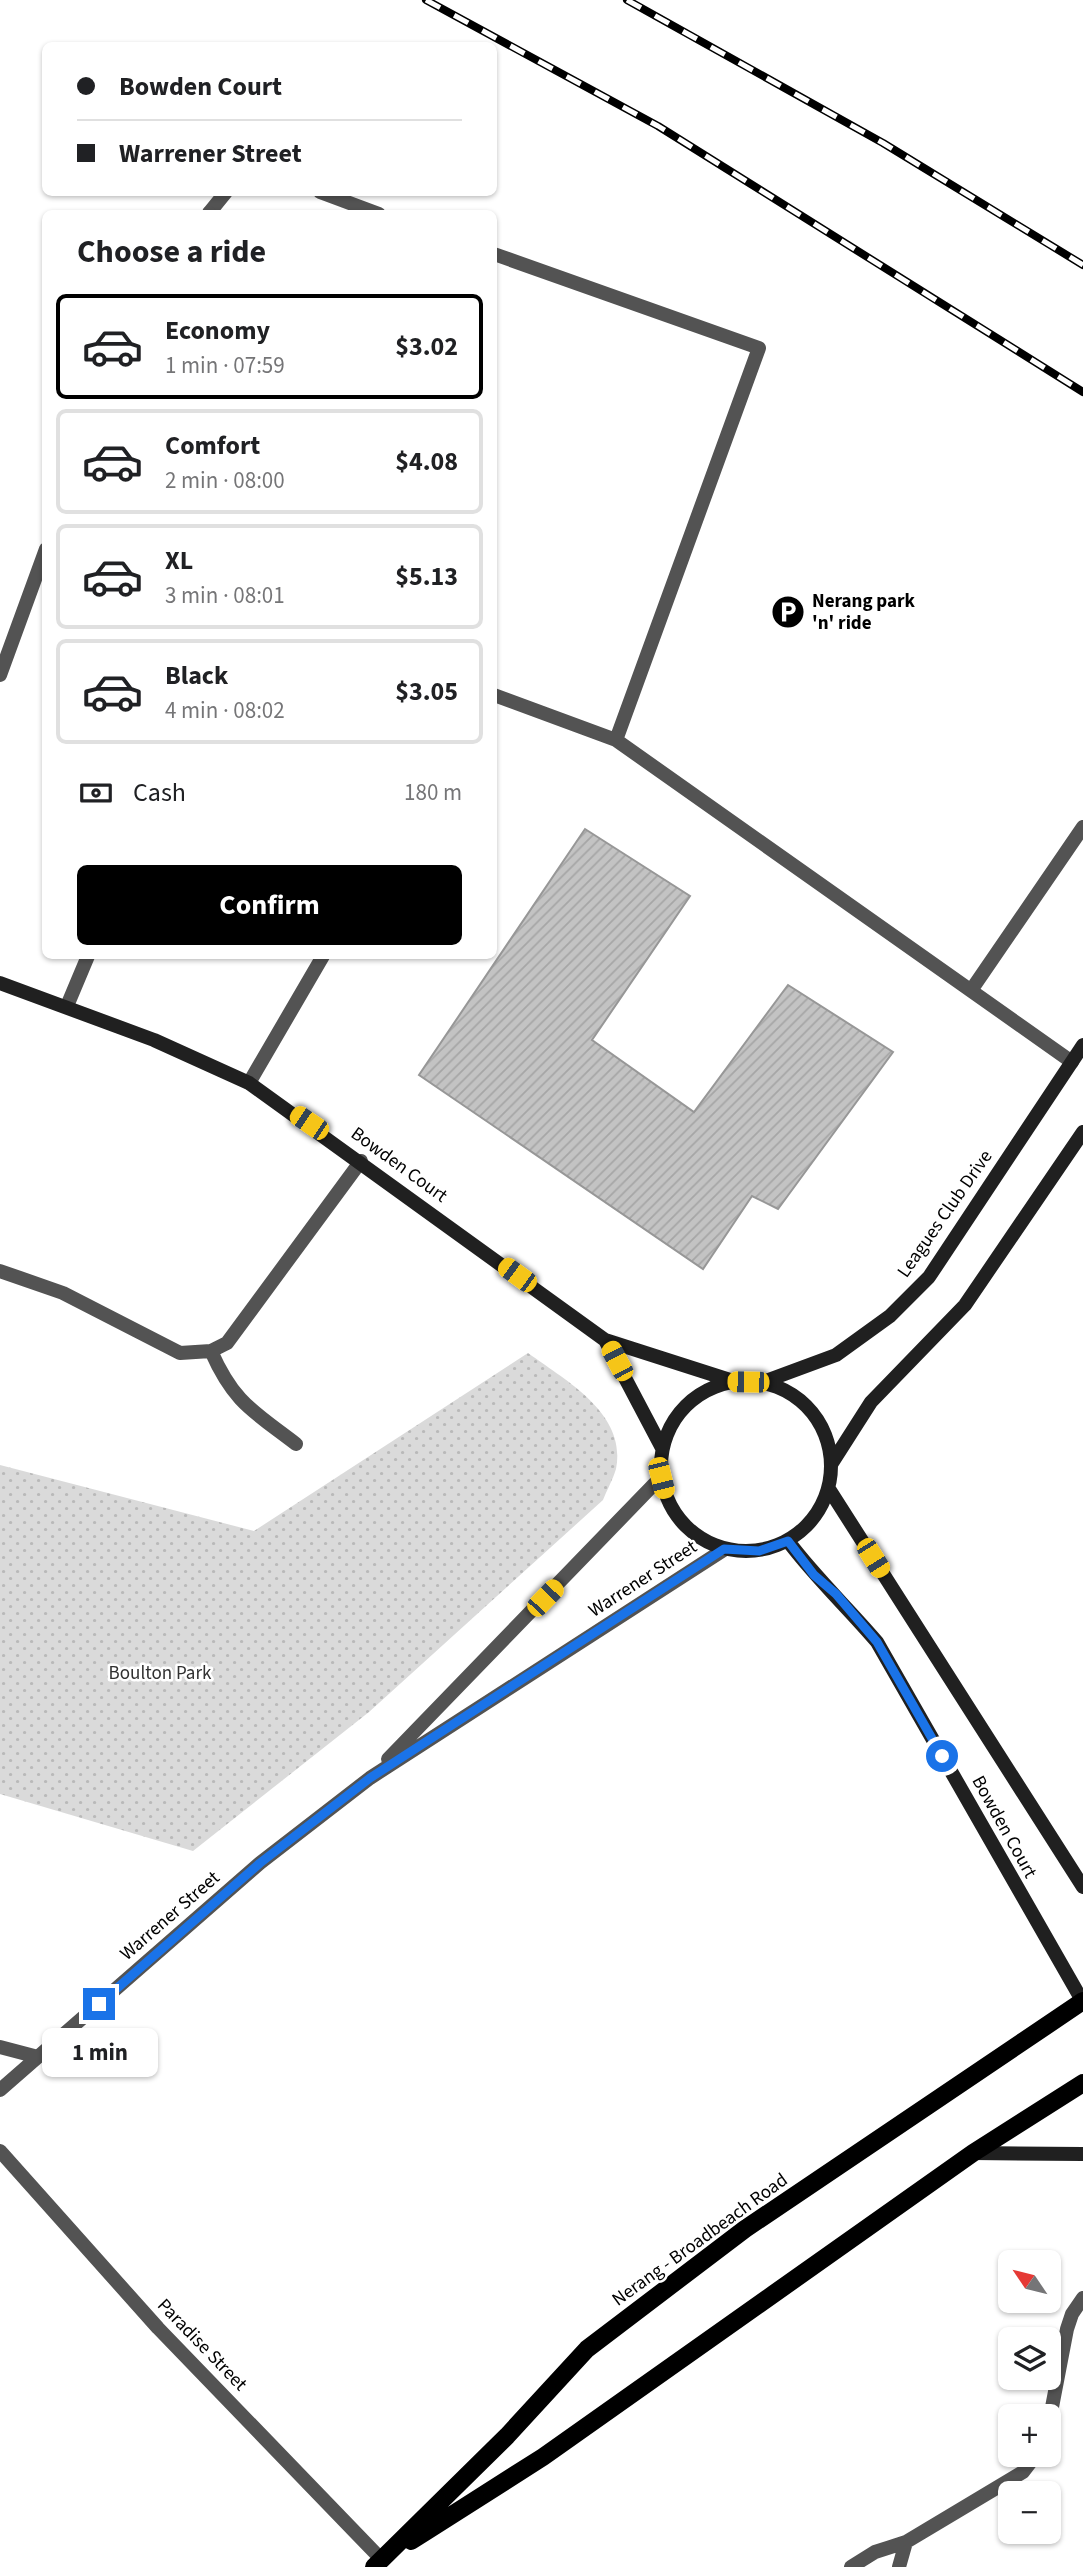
<!DOCTYPE html>
<meta charset="utf-8">
<style>
body{margin:0;font-family:"Source Sans 3",sans-serif;background:#f6f6f6;color:#202124;height:100vh;display:flex;flex-direction:column;font-size:26px;white-space:nowrap}
*{box-sizing:border-box;margin:0}
p{font-size:23px;color:#757577}
.icon{flex:none;width:38px;height:38px;fill:none;stroke:currentColor;stroke-width:2;stroke-linecap:round;stroke-linejoin:round}
.map{position:relative;flex:1;overflow:hidden}
.details{position:absolute;left:42px;top:210px;width:455px;height:749px;display:flex;flex-direction:column;background:#fff;border-radius:10px;box-shadow:0 2px 5px #0004}
.details>*{flex:none}
.banner{position:absolute;left:42px;top:42px;width:455px;height:154px;border-radius:10px;box-shadow:0 2px 5px #0004;display:grid;align-content:center;height:154px;padding:0 35px;background:#fff}
.needle{width:46px;rotate:305deg}
.fabs{position:absolute;left:998px;top:2250px;display:grid;gap:14px}
.fabs a{display:grid;place-items:center;width:63px;height:63px;border-radius:10px;background:#fff;box-shadow:0 2px 5px #0004;font-size:35px}
.end{position:absolute;width:32px;height:32px;margin:-16px;border:9px solid #1a73e8;background:#fff;box-shadow:0 0 0 4px #fff}
.from{border-radius:50%}
.bubble{position:absolute;height:49px;border-radius:10px;background:#fff;box-shadow:0 2px 5px #0004;font-size:23px;font-weight:700;line-height:49px;text-align:center}
.car{position:absolute;width:21px;height:42px;margin:-21px -10px;border-radius:9px;box-shadow:0 0 5px 2px #0007;background:linear-gradient(#f5c518 24%,#345 0 40%,#f5c518 0 76%,#345 0 86%,#f5c518 0)}
.banner b{display:flex;align-items:center;gap:24px;height:66px;font-size:26px}
.banner b+b{border-top:2px solid #e0e0e0}
.banner i{width:18px;height:18px;background:#202124}
ul{padding:0;list-style:none}
li{display:flex;align-items:center;gap:21px;height:105px;margin:0 14px 10px;padding:0 21px;border:4px solid #e0e0e0;border-radius:10px}
li div{flex:1}
li b{display:block;font-size:26px}
li em{font-style:normal;font-weight:700}
li.current{border-color:#000}
li>.icon{width:63px;height:63px;stroke-width:1.5}
h2{padding:0 35px;font-size:32px;line-height:84px}
.pay{display:flex;align-items:center;gap:18px;height:77px;padding:0 35px;font-size:26px}
.pay p{margin-inline-start:auto}
.action{display:flex;gap:14px;margin-top:auto;padding:14px 35px}
.action a{flex:1;height:80px;border-radius:10px;background:#000;color:#fff;font-size:28px;font-weight:700;line-height:80px;text-align:center}
.map>svg:first-child{display:block}
.green{fill:url(#green-dots)}
.building{fill:url(#building-hatch);stroke:#979797;stroke-width:2}
.lines{fill:none;stroke-linecap:round;stroke-linejoin:round}
.lane{stroke:#535353;stroke-width:14}
.street{stroke:#535353;stroke-width:14}
.secondary{stroke:#202020;stroke-width:14}
.primary{stroke:#000;stroke-width:18}
.rail-casing{stroke:#000;stroke-width:8}
.rail{stroke:#fff;stroke-width:5;stroke-dasharray:16;stroke-linecap:butt}
.route{stroke:#1a73e8;stroke-width:9}
.labels{text-anchor:middle;dominant-baseline:central;stroke-width:5;stroke-linejoin:round;paint-order:stroke}
.poi-label{font-size:19px;font-weight:bold;fill:#000;stroke:#fff;text-anchor:start}
.street-label{font-size:19px;fill:#000;stroke:#fff}
.park-label{font-size:19px;fill:#313131;stroke:#fff}
</style>
<div class="map">
<svg width="1083" height="2567" viewBox="0 0 1083 2567">
<defs>
<pattern id="green-dots" width="8" height="8" patternUnits="userSpaceOnUse" patternTransform="scale(1.75)"><rect width="8" height="8" fill="#dadada"/><path d="M2 2h.1M6 6h.1" fill="none" stroke="#b9b9b9" stroke-width="1.8" stroke-linecap="round"/></pattern>
<pattern id="building-hatch" width="6" height="6" patternUnits="userSpaceOnUse" patternTransform="scale(1.75)"><rect width="6" height="6" fill="#c3c3c3"/><path d="M-1 1l2-2M0 6l6-6M5 7l2-2" fill="none" stroke="#a6a6a6"/></pattern>
</defs>
<rect width="100%" height="100%" fill="#fff"/>
<path class="green" d="M528 1353C566 1381 627 1413 616 1469 613 1479 607 1490 603 1500L369 1712 193 1851 0 1794V1465L254 1531Z"/>
<path class="building" d="M585 829 690 896 592 1040 694 1112 788 985 893 1052 778 1209 752 1196 703 1269 419 1075Z"/>
<g class="lines">
<path class="lane" d="M320 192 379 214
M209 213 226 192
M494 254 759 348 616 740
M494 695 616 740 1072 1062
M972 989 1083 827
M67 1006 88 956
M249 1083 323 956
M0 1271 63 1293 180 1353 211 1351 227 1343 361 1161
M211 1351C234 1403 253 1411 296 1444
M1048 2428 1067 2329 1072 2314 1083 2298
M851 2567 875 2552 906 2542 1023 2472 1036 2455
M899 2567 906 2542"/>
<path class="street" d="M209 214V213
M0 675 46 549
M388 1759 661 1477
M0 2047 38 2057
M0 2090 260 1863 370 1778 725 1549
M0 2151 158 2328 382 2560"/>
<path class="secondary" d="M0 983 154 1040 249 1083 605 1340 733 1381
M605 1340 662 1448
M661 1466a85 85 0 1 1 170 0a85 85 0 1 1-170 0Z
M763 1382 836 1355 890 1316 929 1277 1083 1045
M832 1463 871 1402 965 1305 1083 1132
M829 1489 1083 1887
M788 1541C815 1577 848 1608 877 1642L1083 2002
M973 2153 1083 2154"/>
<path class="primary" d="M411 2541 543 2457 973 2153 1083 2083
M374 2567 507 2436 587 2349 745 2229 1083 2001"/>
<defs>
<path id="rail" d="M426 0 658 126 1083 392
M627 0 883 143 1083 265"/>
</defs>
<use href="#rail" class="rail-casing"/>
<use href="#rail" class="rail"/>
</g>
<g class="lines">
<path class="route" d="M99 2004 260 1863 370 1778 724 1549 759 1551 788 1541 814 1575 836 1594 877 1642 942 1756"/>
</g>
<defs>
<symbol id="parking-disc" viewBox="-11 -11 22 22"><circle r="9.5" fill="#000" stroke="#fff"/><path d="M-3.5-5.5H1a3.5 3.5 0 0 1 0 7H-1V5.5H-3.5ZM-1-3.4V-.6H.8a1.4 1.4 0 0 0 0-2.8Z" fill="#fff"/></symbol>
</defs>
<g fill-rule="evenodd">
<use href="#parking-disc" x="769" y="593" width="38" height="38"/>
</g>
<g class="labels">
<g class="poi-label">
<text x="812" y="601">Nerang park<tspan x="812" dy="22">'n' ride</tspan></text>
</g>
<g class="street-label">
<text transform="translate(399 1165) rotate(36)">Bowden Court</text>
<text transform="translate(945 1214) rotate(-55)">Leagues Club Drive</text>
<text transform="translate(643 1579) rotate(-33)">Warrener Street</text>
<text transform="translate(1004 1827) rotate(61)">Bowden Court</text>
<text transform="translate(170 1916) rotate(-41)">Warrener Street</text>
<text transform="translate(700 2240) rotate(-36)">Nerang - Broadbeach Road</text>
<text transform="translate(202 2345) rotate(46)">Paradise Street</text>
</g>
<g class="park-label">
<text x="160" y="1673">Boulton Park</text>
</g>
</g>
</svg>
<div class="fabs">
<a><svg class="needle" viewBox="-14 -14 28 28"><path d="M0-13l5 13h-10z" fill="#e53935"/><path d="M0 13l5-13h-10z" fill="#757577"/></svg></a>
<a><svg class="icon" aria-label="layers" viewBox="0 0 24 24"><path d="M12 4l9 5-9 5-9-5zM3 14l9 5 9-5"/></svg></a>
<a>+</a>
<a>−</a>
</div>
<i class="end from" style="left:942px;top:1756px"></i>
<i class="end" style="left:99px;top:2004px"></i>
<div class="bubble" style="left:42px;top:2028px;width:116px">1 min</div>
<i class="car" style="left:309px;top:1123px;rotate:304deg"></i>
<i class="car" style="left:517px;top:1275px;rotate:306deg"></i>
<i class="car" style="left:617px;top:1361px;rotate:332deg"></i>
<i class="car" style="left:748px;top:1382px;rotate:271deg"></i>
<i class="car" style="left:661px;top:1478px;rotate:166deg"></i>
<i class="car" style="left:873px;top:1558px;rotate:148deg"></i>
<i class="car" style="left:545px;top:1598px;rotate:44deg"></i>
<div class="banner">
<b><i class="from"></i>Bowden Court</b>
<b><i></i>Warrener Street</b>
</div>
<section class="details">
<h2>Choose a ride</h2>
<ul>
<li class="current"><svg class="icon" aria-label="car" viewBox="0 0 24 24"><path d="M5 17H2v-5l4-1 3-4h7l3 4 3 1v5h-3M9 17h6M6 11h13"/><circle cx="7" cy="17" r="2"/><circle cx="17" cy="17" r="2"/></svg><div><b>Economy</b><p>1 min · 07:59</p></div><em>$3.02</em></li>
<li><svg class="icon" aria-label="car" viewBox="0 0 24 24"><path d="M5 17H2v-5l4-1 3-4h7l3 4 3 1v5h-3M9 17h6M6 11h13"/><circle cx="7" cy="17" r="2"/><circle cx="17" cy="17" r="2"/></svg><div><b>Comfort</b><p>2 min · 08:00</p></div><em>$4.08</em></li>
<li><svg class="icon" aria-label="car" viewBox="0 0 24 24"><path d="M5 17H2v-5l4-1 3-4h7l3 4 3 1v5h-3M9 17h6M6 11h13"/><circle cx="7" cy="17" r="2"/><circle cx="17" cy="17" r="2"/></svg><div><b>XL</b><p>3 min · 08:01</p></div><em>$5.13</em></li>
<li><svg class="icon" aria-label="car" viewBox="0 0 24 24"><path d="M5 17H2v-5l4-1 3-4h7l3 4 3 1v5h-3M9 17h6M6 11h13"/><circle cx="7" cy="17" r="2"/><circle cx="17" cy="17" r="2"/></svg><div><b>Black</b><p>4 min · 08:02</p></div><em>$3.05</em></li>
</ul>
<div class="pay"><svg class="icon" aria-label="cash" viewBox="0 0 24 24"><path d="M3 7h18v10H3z"/><circle cx="12" cy="12" r="2"/></svg>Cash<p>180 m</p></div>
<div class="action"><a>Confirm</a></div>
</section>
</div>
